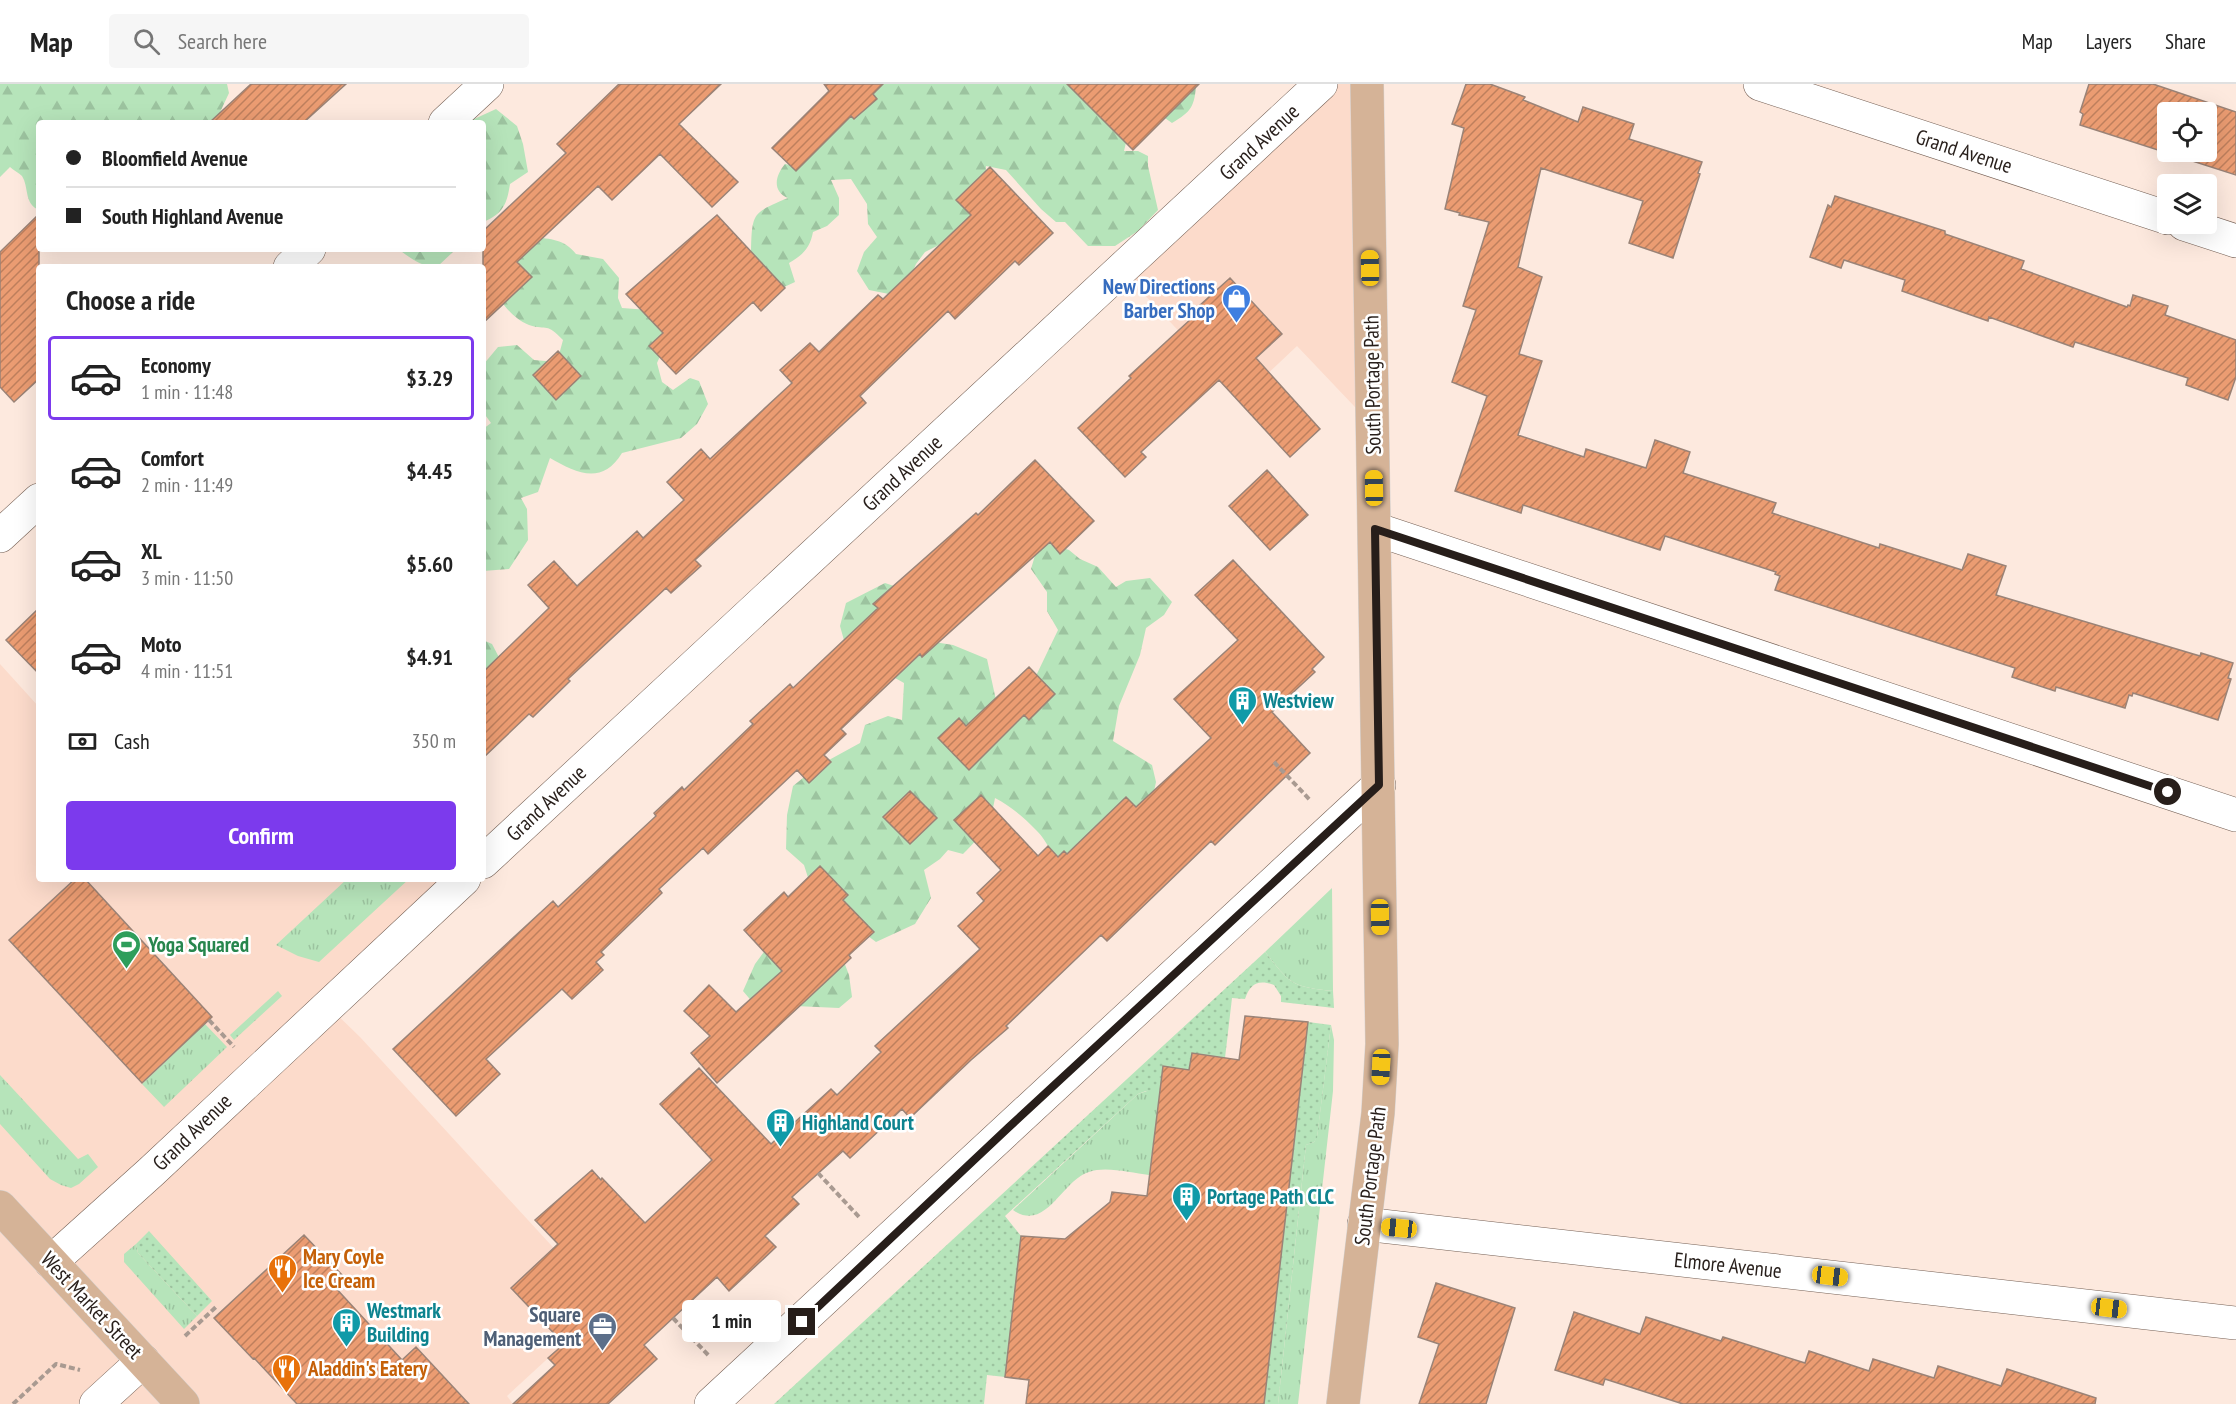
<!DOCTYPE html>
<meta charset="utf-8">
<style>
body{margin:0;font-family:"PT Sans Narrow",sans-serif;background:#f6f6f6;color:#222;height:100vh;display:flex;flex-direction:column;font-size:22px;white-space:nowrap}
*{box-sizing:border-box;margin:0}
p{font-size:20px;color:#767676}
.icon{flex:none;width:33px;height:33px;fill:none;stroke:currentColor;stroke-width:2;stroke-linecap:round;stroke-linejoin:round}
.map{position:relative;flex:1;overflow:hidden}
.sheet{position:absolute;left:36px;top:180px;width:450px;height:618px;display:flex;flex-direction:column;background:#fff;border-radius:6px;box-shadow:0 6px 24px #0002}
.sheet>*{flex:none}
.guide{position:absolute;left:36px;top:36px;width:450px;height:132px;border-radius:6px;box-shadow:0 6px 24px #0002;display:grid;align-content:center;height:132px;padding:0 30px;background:#fff}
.controls{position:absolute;left:2157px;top:18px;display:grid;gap:12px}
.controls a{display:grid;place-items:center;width:60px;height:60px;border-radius:6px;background:#fff;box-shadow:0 6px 24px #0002;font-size:30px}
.end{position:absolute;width:27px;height:27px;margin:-14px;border:8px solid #271e1a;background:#fff;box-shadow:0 0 0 3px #fff}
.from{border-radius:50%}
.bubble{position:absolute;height:42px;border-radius:6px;background:#fff;box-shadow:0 6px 24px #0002;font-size:20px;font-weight:700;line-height:42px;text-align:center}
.car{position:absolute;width:18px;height:36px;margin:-18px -9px;border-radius:8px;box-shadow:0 0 4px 2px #0007;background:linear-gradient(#f5c518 24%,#345 0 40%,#f5c518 0 76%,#345 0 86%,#f5c518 0)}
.guide b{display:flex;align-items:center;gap:21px;height:57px;font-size:22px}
.guide b+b{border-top:2px solid #e0e0e0}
.guide i{width:15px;height:15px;background:#222}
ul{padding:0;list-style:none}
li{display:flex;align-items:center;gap:18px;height:84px;margin:0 12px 9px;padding:0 18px;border:3px solid transparent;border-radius:6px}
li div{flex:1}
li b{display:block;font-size:22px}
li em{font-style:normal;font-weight:700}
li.on{border-color:#7c3aed}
li>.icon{width:54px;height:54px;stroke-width:1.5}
h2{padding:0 30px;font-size:27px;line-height:72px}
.pay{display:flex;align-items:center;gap:15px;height:66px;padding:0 30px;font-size:22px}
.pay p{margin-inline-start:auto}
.cta{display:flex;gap:12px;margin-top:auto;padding:12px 30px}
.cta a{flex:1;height:69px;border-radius:6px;background:#7c3aed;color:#fff;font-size:24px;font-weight:700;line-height:69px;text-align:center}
header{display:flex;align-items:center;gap:36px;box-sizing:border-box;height:84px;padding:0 30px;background:#fff;border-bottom:2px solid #e0e0e0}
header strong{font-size:28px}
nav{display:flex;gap:33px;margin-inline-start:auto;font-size:21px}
.search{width:420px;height:54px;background:#f6f6f6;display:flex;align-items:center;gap:15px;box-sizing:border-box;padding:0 21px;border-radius:6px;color:#767676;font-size:22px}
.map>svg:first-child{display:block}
.built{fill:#fcdbcb}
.grass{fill:url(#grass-tufts)}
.forest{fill:url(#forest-firs)}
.park{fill:url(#park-dots)}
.building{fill:url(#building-hatch);stroke:#9a8377;stroke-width:1.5;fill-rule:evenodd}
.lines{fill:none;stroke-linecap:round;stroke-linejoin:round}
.minor-casing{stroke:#756055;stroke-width:34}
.major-casing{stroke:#d4d2d1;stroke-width:34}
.path{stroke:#a99a91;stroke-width:4;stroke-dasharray:6 3;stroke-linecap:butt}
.minor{stroke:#fff;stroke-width:33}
.major{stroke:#d5b397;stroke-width:33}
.route{stroke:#271e1a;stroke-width:8}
.labels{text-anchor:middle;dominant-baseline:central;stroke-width:5;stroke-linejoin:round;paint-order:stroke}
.street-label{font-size:21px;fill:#271e1a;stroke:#fff}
.shop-label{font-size:21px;font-weight:bold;fill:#366cbe;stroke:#fff;text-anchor:end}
.culture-label{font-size:21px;font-weight:bold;fill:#0d838f;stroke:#fff;text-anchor:start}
.leisure-label{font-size:21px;font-weight:bold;fill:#27864d;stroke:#fff;text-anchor:start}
.food-label{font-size:21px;font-weight:bold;fill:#c56008;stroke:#fff;text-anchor:start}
.service-label{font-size:21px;font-weight:bold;fill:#4e5e75;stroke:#fff;text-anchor:end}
</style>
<header>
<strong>Map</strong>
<div class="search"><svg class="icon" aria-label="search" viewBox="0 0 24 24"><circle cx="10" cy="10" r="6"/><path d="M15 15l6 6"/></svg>Search here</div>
<nav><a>Map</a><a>Layers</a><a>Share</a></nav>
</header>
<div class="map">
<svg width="2236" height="1320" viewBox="0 0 2236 1320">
<defs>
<pattern id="grass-tufts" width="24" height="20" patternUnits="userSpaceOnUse" patternTransform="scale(1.5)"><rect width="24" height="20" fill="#b6e4ba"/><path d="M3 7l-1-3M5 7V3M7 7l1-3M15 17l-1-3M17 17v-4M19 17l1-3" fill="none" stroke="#9cc39f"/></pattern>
<pattern id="forest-firs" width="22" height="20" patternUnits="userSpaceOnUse" patternTransform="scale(1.5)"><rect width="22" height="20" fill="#b6e4ba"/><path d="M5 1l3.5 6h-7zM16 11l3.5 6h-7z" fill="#9cc39f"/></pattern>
<pattern id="park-dots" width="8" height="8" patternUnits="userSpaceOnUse" patternTransform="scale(1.5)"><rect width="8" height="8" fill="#b6e4ba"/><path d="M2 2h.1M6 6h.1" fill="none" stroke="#9cc39f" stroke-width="1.8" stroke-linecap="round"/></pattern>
<pattern id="building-hatch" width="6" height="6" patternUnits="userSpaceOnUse" patternTransform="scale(1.5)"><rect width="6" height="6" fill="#eb9c72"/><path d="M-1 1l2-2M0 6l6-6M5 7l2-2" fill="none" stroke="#be7f5d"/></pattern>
</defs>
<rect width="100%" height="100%" fill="#fde9de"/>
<path class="built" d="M1321 0H1367L1373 342 1297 262 1242 314 1121 186Z
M0 580 39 623V795H439L451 807 328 922 360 953 606 1221 507 1312 513 1320H0Z"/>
<path class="grass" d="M347 795H409L319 878 298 872 276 861Z
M1332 804 1333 907C1290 902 1292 901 1265 868Z
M278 907 282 912 234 956 230 951Z
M205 940 227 963 164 1023 142 1000Z
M1331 941 1334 956 1333 1007 1298 1320H1278L1306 1061 1314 1058 1317 1053Z
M0 991 78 1075 88 1070 98 1083 79 1100 71 1104 61 1101 50 1095 0 1040Z
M1153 1005 1160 1006 1149 1091C1131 1089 1106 1082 1089 1088 1062 1096 1046 1149 1013 1126L1138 1010Z
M136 1160 138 1169 197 1232 184 1245 124 1178V1170Z"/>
<path class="forest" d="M0 0H227L229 9 215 39H39V126C24 120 29 103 22 92 19 89 13 86 10 83L0 93Z
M844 0H1140L1124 67H1138L1148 72V82L1158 126 1138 147 1115 162H1088L1065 138H1056L1041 125 1006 86 986 82 984 130 951 155 925 168 916 180 909 196 889 210 869 206 857 187 864 168 877 153 868 140 867 120 851 95 831 96 839 114V131L827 142 813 148C810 164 803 171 789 179L795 198 782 204 751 168C752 129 752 129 788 114 772 107 775 92 785 80L795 82Z
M1196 0C1195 22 1191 28 1172 39L1155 27Z
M496 25 517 42 523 60 528 88 510 100C507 120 503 130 483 138V39H471L472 36Z
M533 153C551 155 564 155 576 170L603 175 619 194 618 214 622 224 649 226 666 237V259L657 279 662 298 673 306 690 294 699 297 708 320 697 340 681 354 622 369C602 402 576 389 550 374L538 408 521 414 527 425 528 456 509 485 483 487V345L491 339 483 328V281L498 263 517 261 534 276 557 278 563 256C546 238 548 247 529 241 514 235 506 224 497 212L517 166Z
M398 165H455V166L437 183C422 183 410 174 398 165Z
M1045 458 1069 466 1080 475 1098 483 1116 503 1126 497 1150 494 1172 518 1164 531 1146 544 1140 571 1119 622 1113 657 1152 681 1156 698 1151 721 1065 776C1045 765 1050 760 1036 746 1024 733 1010 722 995 714 990 742 983 750 963 770L948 766 940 775 924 786 931 814 915 840 876 858 856 843 841 870 849 891 852 913 839 924 754 920 743 907 755 880 811 803 804 781 786 765 787 731 793 702 818 682 860 659 865 641 888 632 902 636 904 599 847 567 840 542 846 519 885 499 912 508 928 557 953 561 987 575 996 616 1033 598 1058 546 1047 527V508L1031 485 1036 468Z
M483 556 492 560 503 581 483 615Z"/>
<path class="park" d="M1265 868C1292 901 1290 902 1333 907L1334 924 1281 918V912L1274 901C1258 895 1250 900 1245 915L1232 914 1225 974 1192 969 1189 986 1160 1006 1146 1007 1138 1010 1005 1132 1021 1152 1005 1293 987 1291 984 1320H774Z
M1308 938 1331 941 1317 1054 1314 1058 1306 1061 1278 1320H1264Z
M149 1147 212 1217 197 1232 138 1169 136 1160Z"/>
<path class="building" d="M251 0H346L303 39H209Z
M619 0H721L679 40 738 98 712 123 660 70 612 116 598 102 517 178 532 193 483 239V147L566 69 557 60Z
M824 0H883L873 10 877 15 854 35 851 32 796 87 772 64 829 7Z
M1067 0H1199L1133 66Z
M1466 0H1490L1525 13 1523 16 1578 38 1583 23 1634 40 1629 55 1702 78 1698 89 1700 90 1673 174 1629 159 1643 117 1541 84 1518 183 1542 193 1519 270 1542 277 1518 351 1584 373 1586 365 1646 384 1655 356 1690 368 1683 389 1776 419 1772 429 1879 464 1880 460 1962 486 1968 470 2006 482 1996 511 2200 572 2201 569 2233 579 2228 594 2231 595 2218 636 2133 609 2132 612 2129 611 2125 624 2056 603 2055 607 2012 593 2015 584 1775 506 1780 492 1775 490 1776 488 1665 452 1660 466 1523 421 1521 429 1455 407 1487 312 1452 298 1476 226 1463 222 1489 138 1459 131 1460 129 1445 125 1464 44 1452 40Z
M2089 0H2153L2236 28V91L2080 41 2083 30 2080 28ZM2168 28H2206V68H2168Z
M990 83 1053 149 1019 181 1015 177 955 235 948 227 860 312 866 319 695 476 701 482 671 509 666 504 568 595 570 597 533 633 529 630 483 674V588L549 524 528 501 554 477 577 502 637 447 643 454 684 416 667 398 701 365 710 375 792 299 780 286 810 259 819 268 878 211 883 215 971 131 956 116Z
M1835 112 1945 147V150L2024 177 2021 185 2127 223 2128 221 2130 222 2133 211 2168 222 2165 231 2236 256V293L2228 316 2186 301 2188 294 2075 258 2073 263 1989 233 1988 237 1902 207 1905 196 1844 176 1841 184 1810 173 1828 121 1831 123Z
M39 130V295L14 318 0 303V168Z
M717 131 785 204 761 227 753 218 676 290 649 262 663 249 626 210Z
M1230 194 1282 250 1256 274 1320 345 1290 373 1219 296 1141 368 1146 373 1125 393 1078 344 1131 294 1129 292 1192 234 1189 231Z
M558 267 581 292 556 316 533 291Z
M1035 376 1094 437 1060 470 1050 458 922 573 920 570 841 645 846 650 824 671 831 678 809 699 797 686 708 770 703 764 659 805 662 809 601 868 604 871 596 878 603 886 572 915 562 905 486 975 500 990 456 1032 393 965 553 817 558 823 656 732 654 729 682 703 684 706 753 640 750 637 790 600 793 604 878 524 873 520 976 429 978 431Z
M1267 386 1308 431 1270 466 1229 422Z
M1233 476 1324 573 1312 585 1315 588 1272 628 1310 669 1215 761 1211 757 1107 857 1101 851 1006 942 1008 944 971 976 910 1034 902 1025 850 1074 843 1067 792 1113 799 1120 765 1152 776 1163 729 1207 717 1193 644 1261 657 1275 608 1320H513L555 1281 548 1274 564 1260 511 1204 558 1160 535 1136 592 1086 601 1096 602 1094 645 1139 712 1076 660 1020 699 984 771 1060 831 1005 837 1011 881 968 875 962 980 865 958 842 984 817 977 809 1001 786 954 736 981 711 1038 772 1048 762 1058 773 1064 767 1067 770 1126 713 1136 723 1211 654 1174 615 1238 556 1195 511Z
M39 524V590L6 556Z
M1029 583 1055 610 1029 636 1024 631 969 686 938 654 959 634 966 642Z
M910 707 937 734 910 760 883 733Z
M820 782 848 811 843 816 874 848 849 871 851 874 832 892 717 999 691 969 710 952 684 927 709 901 736 928 782 887 744 846 784 808 788 813Z
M75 795H85L212 933 142 999 9 856Z
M1245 932 1308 938 1264 1320H1026L1029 1296 1005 1293 1021 1152 1065 1155 1110 1118 1112 1108 1147 1112 1163 982 1189 986 1192 969 1239 976Z
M304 1151 343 1192 333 1201 402 1276 416 1263 469 1320H297L254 1274 253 1275 214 1234Z
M1436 1199 1515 1224 1486 1320H1419L1439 1260 1418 1253Z
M1574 1228 1640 1250 1646 1233 1721 1257 1723 1253 1805 1279 1809 1267 1869 1287 1873 1275 1934 1294 1938 1282 2001 1302 2007 1285 2096 1314 2095 1320H1683L1605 1295 1603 1301 1555 1286Z"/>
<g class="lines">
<defs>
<path id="minor" d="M1760 0 2168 134
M445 39 487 0
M2184 140 2236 157
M290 183 309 165
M1375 445 2236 731
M0 452 39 416
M483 778 1321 0
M1364 1140 2236 1239
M51 1178 151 1088 464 795
M96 1320 143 1277
M711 1320 1379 701"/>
<path id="major" d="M0 1123 183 1320
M1343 1320 1378 1029 1382 960 1367 0"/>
</defs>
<use href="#minor" class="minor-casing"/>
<use href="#major" class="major-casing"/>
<path class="path" d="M1274 678 1310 716
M209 936 234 963
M818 1089 860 1134
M673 1234 710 1273
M185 1252 217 1222
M13 1320 56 1280 80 1286"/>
<use href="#minor" class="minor"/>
<use href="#major" class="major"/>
</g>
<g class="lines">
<path class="route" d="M802 1238 1009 1043 1379 701 1375 445 2168 708"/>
</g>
<defs>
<symbol id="shop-pin" viewBox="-11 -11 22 30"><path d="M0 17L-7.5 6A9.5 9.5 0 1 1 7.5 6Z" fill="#3f7fe0" stroke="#fff"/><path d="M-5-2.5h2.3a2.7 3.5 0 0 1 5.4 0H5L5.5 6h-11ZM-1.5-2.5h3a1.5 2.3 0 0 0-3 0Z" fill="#fff"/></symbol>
<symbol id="building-pin" viewBox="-11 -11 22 30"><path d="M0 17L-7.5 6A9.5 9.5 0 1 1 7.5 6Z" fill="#0f9aa8" stroke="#fff"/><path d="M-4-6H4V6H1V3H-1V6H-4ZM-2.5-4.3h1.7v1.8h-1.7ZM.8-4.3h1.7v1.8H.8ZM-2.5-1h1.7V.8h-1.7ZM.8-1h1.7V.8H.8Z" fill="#fff"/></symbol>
<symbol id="stadium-pin" viewBox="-11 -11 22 30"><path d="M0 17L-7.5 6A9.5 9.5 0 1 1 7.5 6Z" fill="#2e9e5b" stroke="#fff"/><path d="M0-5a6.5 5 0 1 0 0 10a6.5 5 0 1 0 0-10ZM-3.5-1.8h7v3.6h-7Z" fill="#fff"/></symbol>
<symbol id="restaurant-pin" viewBox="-11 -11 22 30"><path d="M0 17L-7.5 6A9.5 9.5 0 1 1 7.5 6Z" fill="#e8710a" stroke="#fff"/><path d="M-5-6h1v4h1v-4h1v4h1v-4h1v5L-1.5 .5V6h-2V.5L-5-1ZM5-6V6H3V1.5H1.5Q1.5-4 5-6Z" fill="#fff"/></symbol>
<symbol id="office-pin" viewBox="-11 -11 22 30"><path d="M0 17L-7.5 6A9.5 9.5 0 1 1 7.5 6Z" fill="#5c6f8a" stroke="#fff"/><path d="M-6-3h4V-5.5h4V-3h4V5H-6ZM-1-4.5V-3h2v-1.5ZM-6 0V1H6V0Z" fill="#fff"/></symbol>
</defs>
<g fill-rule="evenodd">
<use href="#shop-pin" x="1220" y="198" width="33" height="45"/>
<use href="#building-pin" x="1226" y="600" width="33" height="45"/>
<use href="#stadium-pin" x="110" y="844" width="33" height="45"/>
<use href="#building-pin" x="764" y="1022" width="33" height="45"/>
<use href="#building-pin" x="1170" y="1096" width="33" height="45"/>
<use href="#restaurant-pin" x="266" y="1168" width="33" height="45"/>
<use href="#building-pin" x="330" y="1222" width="33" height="45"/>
<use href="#office-pin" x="586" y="1226" width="33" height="45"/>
<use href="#restaurant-pin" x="270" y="1268" width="33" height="45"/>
</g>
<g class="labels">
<g class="street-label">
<text transform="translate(1259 58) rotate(-43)">Grand Avenue</text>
<text transform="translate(1964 67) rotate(18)">Grand Avenue</text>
<text transform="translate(1372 301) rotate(-91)">South Portage Path</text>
<text transform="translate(902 389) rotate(-43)">Grand Avenue</text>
<text transform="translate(546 719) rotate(-43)">Grand Avenue</text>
<text transform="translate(192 1048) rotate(-44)">Grand Avenue</text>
<text transform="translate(1370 1092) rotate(-83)">South Portage Path</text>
<text transform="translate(1728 1181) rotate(6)">Elmore Avenue</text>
<text transform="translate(92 1221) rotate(47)">West Market Street</text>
</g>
<g class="shop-label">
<text x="1215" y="202">New Directions<tspan x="1215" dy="24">Barber Shop</tspan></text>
</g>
<g class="culture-label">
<text x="1263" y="616">Westview</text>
<text x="802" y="1038">Highland Court</text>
<text x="1207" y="1112">Portage Path CLC</text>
<text x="367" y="1226">Westmark<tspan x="367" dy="24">Building</tspan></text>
</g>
<g class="leisure-label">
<text x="148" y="860">Yoga Squared</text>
</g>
<g class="food-label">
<text x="303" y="1172">Mary Coyle<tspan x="303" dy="24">Ice Cream</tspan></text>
<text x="308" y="1284">Aladdin's Eatery</text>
</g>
<g class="service-label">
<text x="581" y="1230">Square<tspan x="581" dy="24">Management</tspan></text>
</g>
</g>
</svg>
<div class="controls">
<a><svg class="icon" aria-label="locate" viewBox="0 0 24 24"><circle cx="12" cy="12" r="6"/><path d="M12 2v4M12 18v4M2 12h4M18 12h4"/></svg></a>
<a><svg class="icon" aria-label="layers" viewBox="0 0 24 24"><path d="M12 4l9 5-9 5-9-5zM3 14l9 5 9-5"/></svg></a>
</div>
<i class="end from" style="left:2168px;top:708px"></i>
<i class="end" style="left:802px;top:1238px"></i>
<div class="bubble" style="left:682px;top:1216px;width:99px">1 min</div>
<i class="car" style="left:1370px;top:184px;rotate:359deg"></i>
<i class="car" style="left:1374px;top:404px;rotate:359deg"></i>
<i class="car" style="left:1380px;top:833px;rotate:179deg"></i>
<i class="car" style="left:1381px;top:983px;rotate:183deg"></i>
<i class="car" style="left:1399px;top:1144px;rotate:276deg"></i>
<i class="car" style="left:1830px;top:1192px;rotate:97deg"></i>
<i class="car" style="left:2109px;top:1224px;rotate:97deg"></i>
<div class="guide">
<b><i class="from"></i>Bloomfield Avenue</b>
<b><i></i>South Highland Avenue</b>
</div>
<section class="sheet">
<h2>Choose a ride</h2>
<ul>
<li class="on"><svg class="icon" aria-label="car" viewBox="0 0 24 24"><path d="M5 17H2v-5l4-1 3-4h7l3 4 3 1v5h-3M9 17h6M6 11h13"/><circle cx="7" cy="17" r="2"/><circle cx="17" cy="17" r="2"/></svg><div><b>Economy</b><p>1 min · 11:48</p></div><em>$3.29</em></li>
<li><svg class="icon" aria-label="car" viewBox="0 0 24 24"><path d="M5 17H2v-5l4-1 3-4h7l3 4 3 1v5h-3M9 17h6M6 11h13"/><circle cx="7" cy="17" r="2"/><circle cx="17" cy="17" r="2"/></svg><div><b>Comfort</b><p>2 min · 11:49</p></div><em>$4.45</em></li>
<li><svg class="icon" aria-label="car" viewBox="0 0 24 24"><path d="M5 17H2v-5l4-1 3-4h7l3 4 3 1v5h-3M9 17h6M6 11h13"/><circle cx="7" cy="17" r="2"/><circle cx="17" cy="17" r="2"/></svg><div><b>XL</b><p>3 min · 11:50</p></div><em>$5.60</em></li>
<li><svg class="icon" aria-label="car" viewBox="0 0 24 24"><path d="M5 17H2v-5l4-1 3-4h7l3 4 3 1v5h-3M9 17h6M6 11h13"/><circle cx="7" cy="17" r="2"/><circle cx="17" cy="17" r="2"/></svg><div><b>Moto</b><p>4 min · 11:51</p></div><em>$4.91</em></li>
</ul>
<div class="pay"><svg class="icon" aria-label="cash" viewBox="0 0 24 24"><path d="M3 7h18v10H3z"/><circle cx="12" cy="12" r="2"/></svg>Cash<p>350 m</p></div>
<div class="cta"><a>Confirm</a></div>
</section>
</div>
